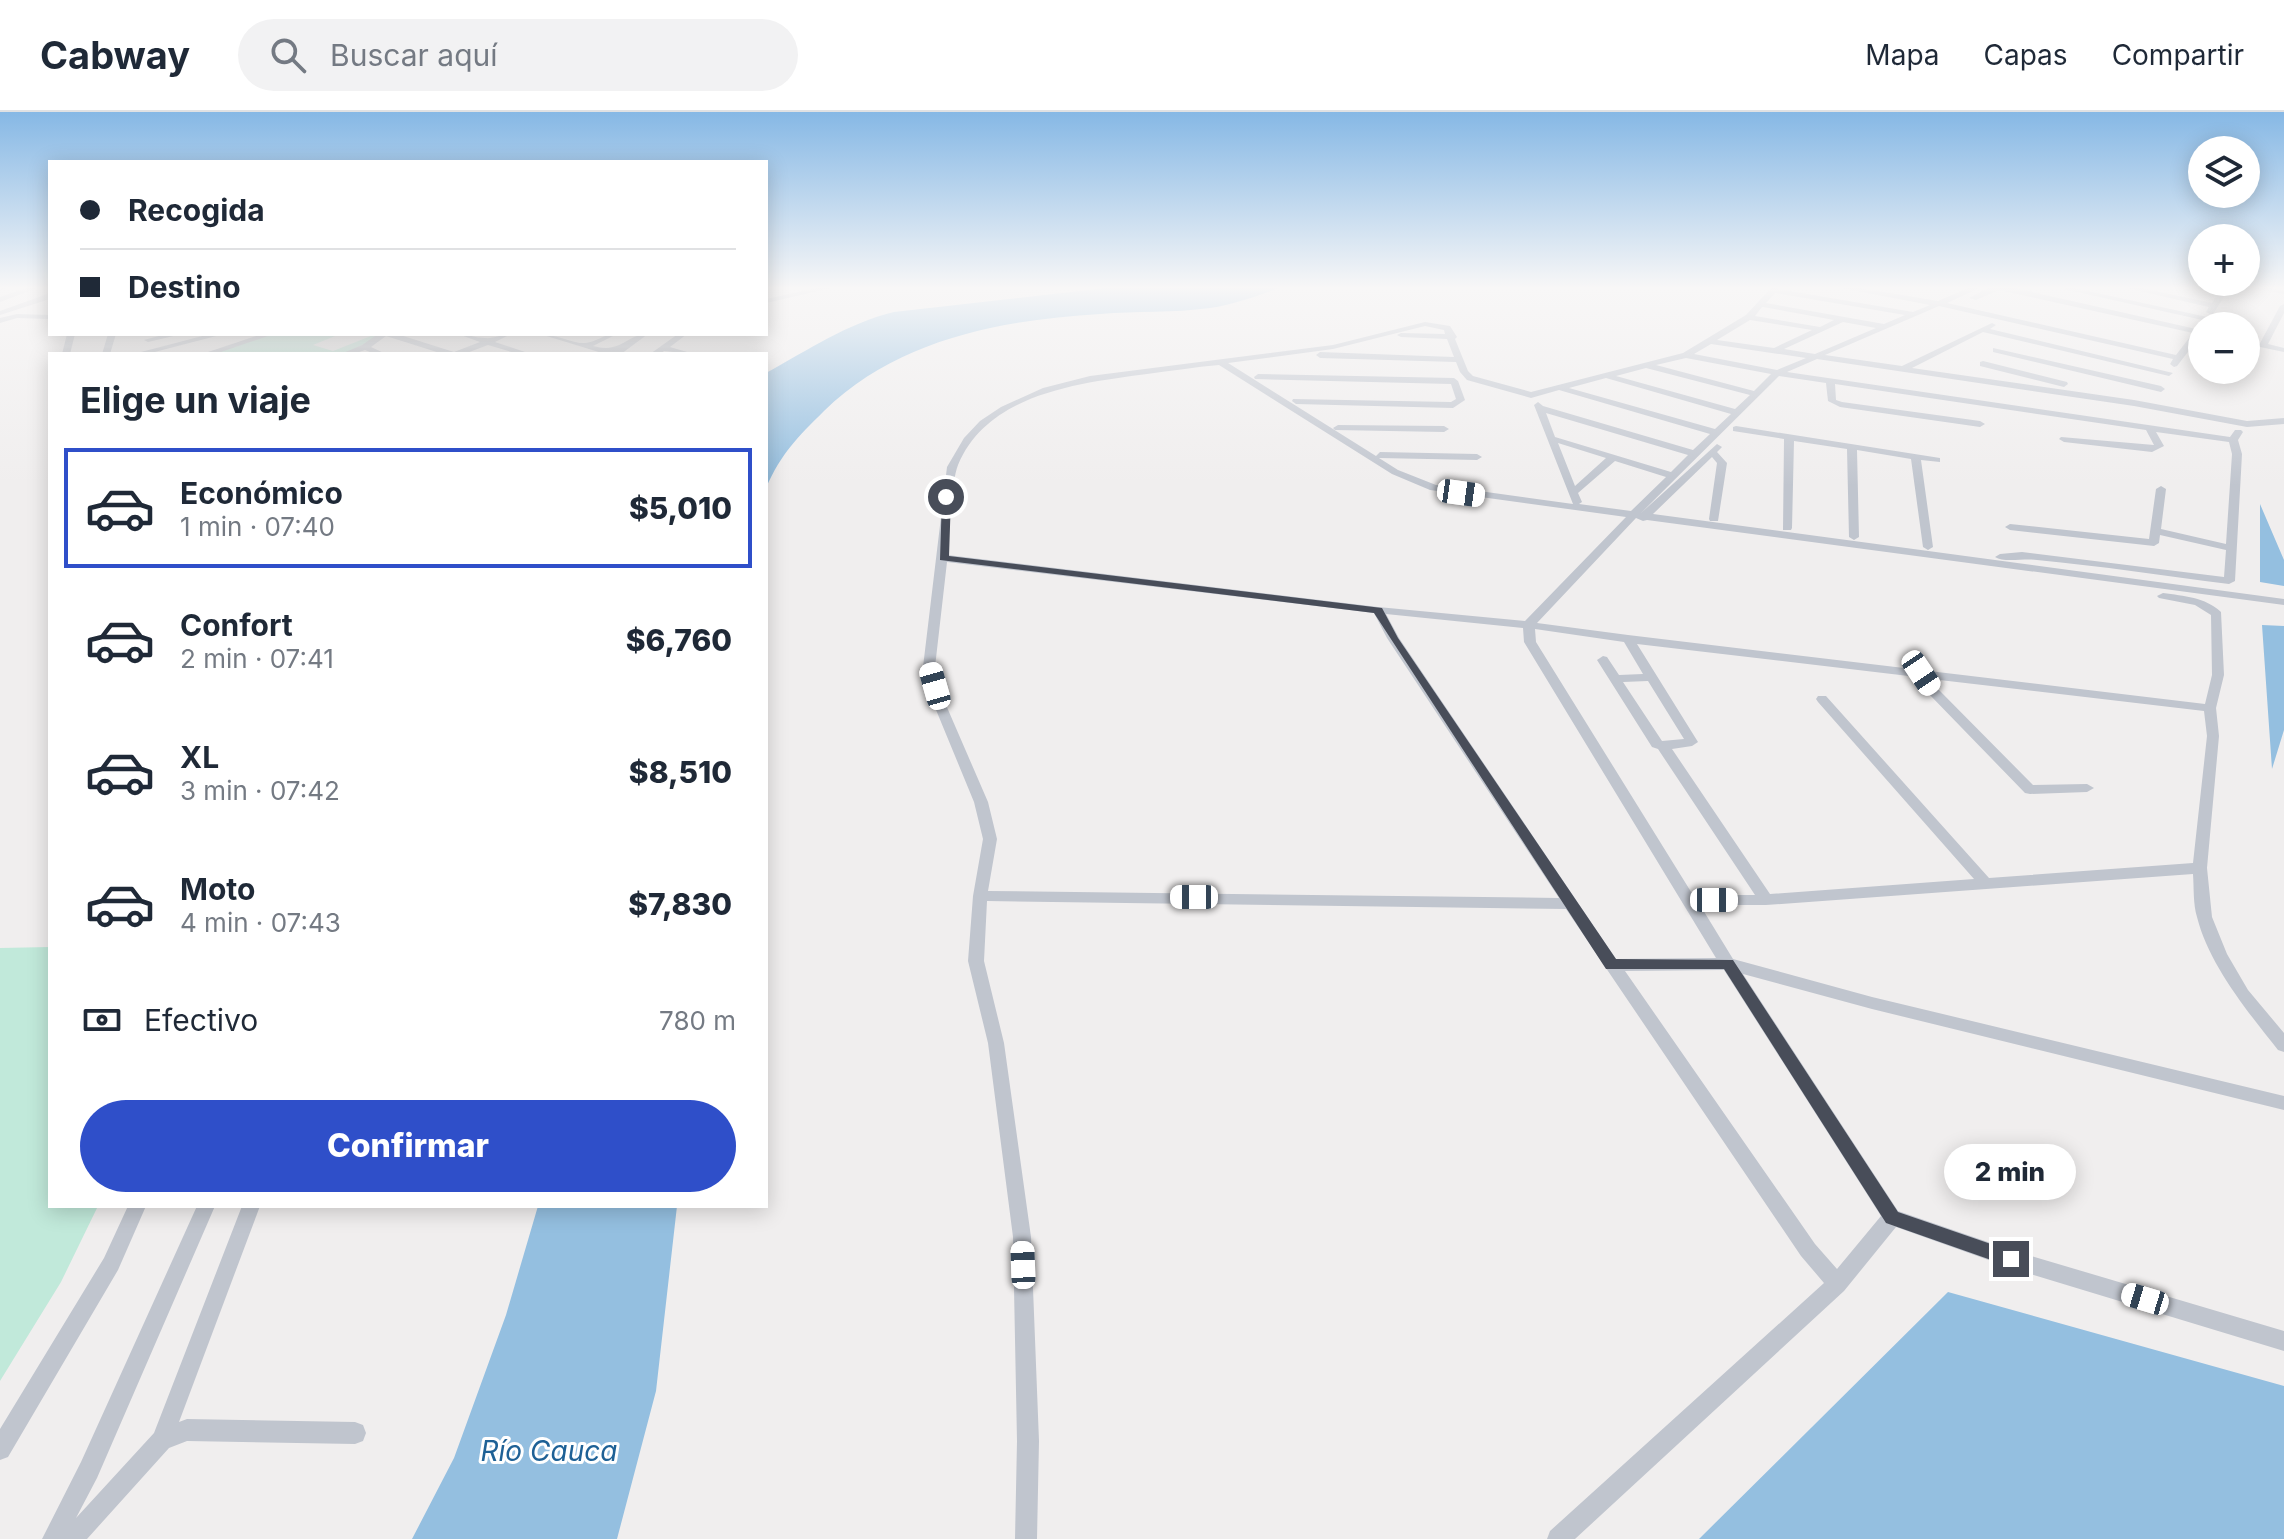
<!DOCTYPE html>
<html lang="es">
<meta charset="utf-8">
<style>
body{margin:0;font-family:Inter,sans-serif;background:#f2f2f3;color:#1f2937;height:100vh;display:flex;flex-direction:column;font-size:30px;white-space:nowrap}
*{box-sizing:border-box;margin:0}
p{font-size:26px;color:#747a83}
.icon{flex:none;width:44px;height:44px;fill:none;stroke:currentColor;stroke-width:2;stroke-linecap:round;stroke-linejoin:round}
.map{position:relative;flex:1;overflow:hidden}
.side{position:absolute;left:48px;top:240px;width:720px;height:856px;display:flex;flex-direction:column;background:#fff;border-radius:0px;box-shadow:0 4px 20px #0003}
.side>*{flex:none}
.banner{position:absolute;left:48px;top:48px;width:720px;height:176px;border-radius:0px;box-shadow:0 4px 20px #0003;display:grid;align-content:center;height:176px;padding:0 32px;background:#fff}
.controls{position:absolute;left:2188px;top:24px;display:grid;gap:16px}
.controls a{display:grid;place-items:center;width:72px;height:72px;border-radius:50%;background:#fff;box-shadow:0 4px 20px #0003;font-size:40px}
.end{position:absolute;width:36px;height:36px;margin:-18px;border:10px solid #484d59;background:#fff;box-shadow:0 0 0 4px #fff}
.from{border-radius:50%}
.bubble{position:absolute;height:56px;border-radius:28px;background:#fff;box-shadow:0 4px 20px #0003;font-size:26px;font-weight:800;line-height:56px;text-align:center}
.car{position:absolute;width:24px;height:48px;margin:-24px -12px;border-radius:10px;box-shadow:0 0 6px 2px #0007;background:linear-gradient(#fff 24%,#345 0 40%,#fff 0 76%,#345 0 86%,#fff 0)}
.banner b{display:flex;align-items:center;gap:28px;height:76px;font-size:30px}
.banner b+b{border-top:2px solid #e0e1e3}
.banner i{width:20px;height:20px;background:#1f2937}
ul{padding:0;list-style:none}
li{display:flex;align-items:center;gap:24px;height:120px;margin:0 16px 12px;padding:0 16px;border:4px solid transparent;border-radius:0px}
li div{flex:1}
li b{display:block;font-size:30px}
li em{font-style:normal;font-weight:800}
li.on{border-color:#2f4fc9}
li>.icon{width:72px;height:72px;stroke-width:1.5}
h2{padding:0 32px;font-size:36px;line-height:96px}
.pay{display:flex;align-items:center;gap:20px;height:88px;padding:0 32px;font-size:30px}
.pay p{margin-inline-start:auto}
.primary-button{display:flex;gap:16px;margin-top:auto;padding:16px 32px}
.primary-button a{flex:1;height:92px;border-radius:48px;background:#2f4fc9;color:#fff;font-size:32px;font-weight:800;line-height:92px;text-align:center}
header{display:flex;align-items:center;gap:48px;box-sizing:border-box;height:112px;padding:0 40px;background:#fff;border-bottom:2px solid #e0e1e3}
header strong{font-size:38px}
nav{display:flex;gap:44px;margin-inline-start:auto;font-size:28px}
.search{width:560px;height:72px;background:#f2f2f3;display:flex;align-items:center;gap:20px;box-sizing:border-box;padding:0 28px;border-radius:44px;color:#747a83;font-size:30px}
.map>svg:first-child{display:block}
.green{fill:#c1e9da}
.water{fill:#94bfe0}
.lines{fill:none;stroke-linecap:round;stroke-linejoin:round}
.minor{fill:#c0c5ce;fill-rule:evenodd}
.tertiary{fill:#c0c5ce;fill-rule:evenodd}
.route{fill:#484d59}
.labels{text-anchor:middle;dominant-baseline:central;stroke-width:6;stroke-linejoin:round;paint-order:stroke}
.near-water-label{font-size:28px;font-style:italic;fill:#1e6196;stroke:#fff}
</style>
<header>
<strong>Cabway</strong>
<div class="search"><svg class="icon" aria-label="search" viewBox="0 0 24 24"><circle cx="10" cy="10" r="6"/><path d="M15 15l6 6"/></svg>Buscar aquí</div>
<nav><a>Mapa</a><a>Capas</a><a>Compartir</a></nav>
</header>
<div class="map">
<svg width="2284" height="1427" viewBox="0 0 2284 1427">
<rect width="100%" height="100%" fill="#f0eeee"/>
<path class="green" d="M270 222H340L313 233 333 239 371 224 367 222H383L345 242H206Z
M50 835V1094H98L61 1170 0 1269V836Z"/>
<path class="water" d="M1123 174H1286C1261 182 1236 192 1210 196 1173 201 1137 199 1100 202 1001 208 898 227 824 299 797 326 782 340 766 376V261C808 238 848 211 894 200Z
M2260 392 2284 448V474L2260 470Z
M2262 513 2284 514V618L2272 657Z
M538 1094H677L656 1279 617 1427H412L454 1346 506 1203Z
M1948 1180 2284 1274V1427H1699Z"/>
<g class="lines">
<path class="minor" d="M1 174H12L0 179Z
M32 174H43L0 190V185Z
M766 174H773L766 177Z
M825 174H840L766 191V187Z
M1773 174H1781L1778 177 1913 200 1930 193 1830 174H1848L1938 189 1973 174H1984L1947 191 2176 243 2193 221 1999 178 1976 188 1969 186 1992 174H2006L2196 217 2199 213H2205L2202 214V222L2177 254 2174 255 2170 252 2173 247 1939 194 1825 243 1902 254 1992 211 1996 213 1990 217 2173 261 2169 264 1983 220 1912 256 2134 288 2247 309 2284 306V312L2247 315 2134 294 1817 247 1787 260 2230 325 2235 318H2241L2243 320 2238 328 2242 342 2235 469 2229 472C2165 464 2101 454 2037 448 2024 446 2004 451 1995 445L2000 442 2022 440 2224 465 2226 438 2160 423 2159 431 2154 434 2010 418 2005 415 2010 412 2149 427 2156 377 2161 374 2166 377 2161 417 2226 432 2232 342 2229 330 2156 320 2164 334 2152 340 2064 330 2059 327 2061 325 2154 333 2146 318 1835 272 1836 288 1842 290 1980 309 1985 312 1980 315 1840 295 1828 289 1826 271 1779 264 1641 401 1717 332 1722 335 1717 340 1727 351 1718 409H1710L1709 407 1717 351 1712 345 1653 402 2284 487V493L1647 408 1643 409 1636 406 1537 511 1628 523 2205 592 2212 563 2211 503 2195 493 2159 486 2157 484 2163 481C2184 484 2205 485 2221 500L2224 563 2216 596 2219 624 2207 756 2212 805 2227 842 2248 878 2284 921V940L2278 938C2248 900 2209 853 2197 805 2193 792 2194 776 2193 762L1766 793H1700L1733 847 1872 885 2284 984V998L1872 897 1743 862 1898 1099 2011 1138 2284 1219V1239L2011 1156 1896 1115 1844 1179 1575 1427H1547L1550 1419 1824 1171 1801 1144 1566 797 987 789 984 849 1004 931 1031 1125 1039 1329 1037 1427H1015L1017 1329 1013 1125 988 931 968 849 973 784 983 727 974 690 934 593 923 555 947 355 964 326 980 309 1001 295 1043 276 1090 264 1333 233 1425 210 1450 214 1457 225 1455 227 1468 259 1473 264 1531 280 1683 241 1746 203ZM1775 181 1905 203 1884 212 1766 191ZM1762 195H1763L1834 208 1820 215 1755 204ZM1750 208 1812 218 1774 236 1717 228ZM1843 210 1876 216 1815 242 1784 237ZM1425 214 1444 218 1445 222 1401 221 1397 223 1401 225 1447 227 1454 245 1320 240 1316 243 1320 246 1456 250 1460 260 1467 268 1531 286 1559 278 1710 322 1693 338 1543 294 1538 290 1534 293 1573 392 1436 373 1398 358 1379 346 1477 348 1482 345 1477 342 1380 340 1376 344 1228 251 1333 237ZM1711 232 1806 246 1777 258 1694 242ZM1686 246 1771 262 1754 279 1656 253ZM1219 253 1392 362 1430 378 1626 405 1525 509 1378 495 947 443C950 422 951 370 958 353 988 281 1080 271 1147 262 1171 259 1195 255 1219 253ZM1646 256 1750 283 1735 297 1616 264ZM1606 266 1731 302 1715 317 1569 276ZM1546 301 1688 343 1671 360 1555 325ZM1558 331 1606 346 1575 374ZM1615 349 1666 365 1631 399 1579 392 1582 390 1578 381ZM947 450 1374 501 1387 526 1559 786 988 779 997 727 988 690 946 593 935 555ZM1386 502 1523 516 1524 530 1716 846 1616 847 1399 526ZM1535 517 1624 530 1643 562 1619 563 1607 545 1603 544 1597 548 1652 635 1658 637 1755 783H1693L1536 530ZM1637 532 1917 565 1928 581 2025 681 2030 682 2087 680 2094 676 2087 672 2033 673 1937 576 1931 567 2204 599 2207 624 2193 751 1989 766 1826 584H1818L1816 587 1818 590 1974 767 1770 782 1672 637 1692 634 1698 630ZM1648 569 1684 627 1662 629 1623 570ZM1724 858 1881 1104 1837 1157 1815 1132 1625 859Z
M2065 174 2207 205 2211 207 2207 209 2068 178H2065Z
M2132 174 2212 191 2218 182 2184 174H2200L2220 178 2223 174H2231L2213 202H2210L2206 200 2209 195 2122 175Z
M2251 174 2284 178V182L2252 176Z
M2284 192V201L2268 232 2284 236V240L2260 235 2259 233 2280 194Z
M17 202 50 203V207L17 206 0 211V206Z
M67 222H75L70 242H62Z
M108 222H116L110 242H102Z
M166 222H182L148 230 144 228Z
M210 222H224L147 242 141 240Z
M262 222H274L215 242H202Z
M378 222H397L454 240 480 230 458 222C468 222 475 226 485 226 493 227 502 222 511 222L495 230 531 242H518L488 233 464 242H443L386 224 371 235 386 242H375L365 238 353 242H341L362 233Z
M540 222C554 222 575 232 585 231 597 230 603 222 617 222L593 234C622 242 626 222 648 222L621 242H612L614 240 602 241Z
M678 222H687L670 235 694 242 664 239 660 242H650Z
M1993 236 2161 274 2165 277 2161 280 1993 240Z
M1983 249 2067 270 2068 272 2064 275 1980 254V250Z
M1258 262 1454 266 1458 269 1465 288 1453 296 1296 292 1292 289 1293 287 1451 290 1456 287 1451 272 1255 267 1254 265Z
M1338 313 1444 314 1449 317 1444 320 1335 318 1333 316Z
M1736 314 1940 346V350L1921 348 1933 435 1928 438 1923 435 1911 347 1857 338 1859 425 1854 428 1849 425 1847 337 1794 329 1792 416 1791 418H1783L1784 327 1733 319V315Z
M128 1094H146L118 1158 8 1345 0 1348V1317L104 1146Z
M197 1094H215L97 1366 76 1406 154 1321 242 1094H260L179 1310 187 1307 355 1310 363 1313 366 1321 363 1329 355 1332 187 1329 169 1336 87 1427H42L81 1350Z"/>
<path class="tertiary" d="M50 181V187L0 203V199Z"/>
</g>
<linearGradient id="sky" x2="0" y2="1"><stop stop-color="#86b8e5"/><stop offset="0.47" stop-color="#f8f7f7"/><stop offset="1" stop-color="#f8f7f7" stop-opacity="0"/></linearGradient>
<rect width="2284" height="374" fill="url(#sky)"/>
<path class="route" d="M946 382 951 385 949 444 1382 496 1398 526 1616 847 1733 848 1898 1100 2017 1141 2020 1147 2017 1152 2011 1155 1886 1111 1724 857H1606L1374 501 940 448 942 385Z"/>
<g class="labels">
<g class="near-water-label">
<text x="549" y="1339">Río Cauca</text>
</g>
</g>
</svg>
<div class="controls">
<a><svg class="icon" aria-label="layers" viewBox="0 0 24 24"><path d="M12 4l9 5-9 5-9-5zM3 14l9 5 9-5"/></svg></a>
<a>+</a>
<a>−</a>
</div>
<i class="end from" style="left:946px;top:385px"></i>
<i class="end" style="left:2011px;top:1147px"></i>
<div class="bubble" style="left:1944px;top:1032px;width:132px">2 min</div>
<i class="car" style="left:1461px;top:381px;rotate:98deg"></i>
<i class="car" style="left:1921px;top:561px;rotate:146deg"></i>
<i class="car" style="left:935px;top:574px;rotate:344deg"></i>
<i class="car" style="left:1194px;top:785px;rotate:270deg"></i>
<i class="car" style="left:1714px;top:788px;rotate:90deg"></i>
<i class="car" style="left:1023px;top:1153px;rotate:358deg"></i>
<i class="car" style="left:2145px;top:1187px;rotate:287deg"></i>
<div class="banner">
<b><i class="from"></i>Recogida</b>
<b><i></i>Destino</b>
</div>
<section class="side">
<h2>Elige un viaje</h2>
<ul>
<li class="on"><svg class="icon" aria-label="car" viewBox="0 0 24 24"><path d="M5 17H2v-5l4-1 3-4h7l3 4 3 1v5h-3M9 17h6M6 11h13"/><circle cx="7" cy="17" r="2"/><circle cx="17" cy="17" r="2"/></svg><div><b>Económico</b><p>1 min · 07:40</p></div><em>$5,010</em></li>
<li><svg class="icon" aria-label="car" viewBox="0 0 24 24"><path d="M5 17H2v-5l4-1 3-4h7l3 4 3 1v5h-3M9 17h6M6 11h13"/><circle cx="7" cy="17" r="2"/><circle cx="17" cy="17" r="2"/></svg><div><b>Confort</b><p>2 min · 07:41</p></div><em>$6,760</em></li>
<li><svg class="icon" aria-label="car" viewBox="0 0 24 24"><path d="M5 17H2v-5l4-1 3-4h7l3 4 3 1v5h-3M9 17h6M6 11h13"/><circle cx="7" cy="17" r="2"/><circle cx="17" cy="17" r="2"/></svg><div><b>XL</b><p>3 min · 07:42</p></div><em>$8,510</em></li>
<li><svg class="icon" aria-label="car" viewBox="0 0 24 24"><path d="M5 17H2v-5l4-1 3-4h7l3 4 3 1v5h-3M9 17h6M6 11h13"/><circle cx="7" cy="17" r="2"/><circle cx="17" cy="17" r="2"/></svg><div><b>Moto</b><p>4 min · 07:43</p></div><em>$7,830</em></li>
</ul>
<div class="pay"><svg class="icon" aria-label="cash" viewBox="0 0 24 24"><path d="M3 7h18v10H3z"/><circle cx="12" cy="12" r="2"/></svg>Efectivo<p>780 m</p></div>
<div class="primary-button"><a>Confirmar</a></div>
</section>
</div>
